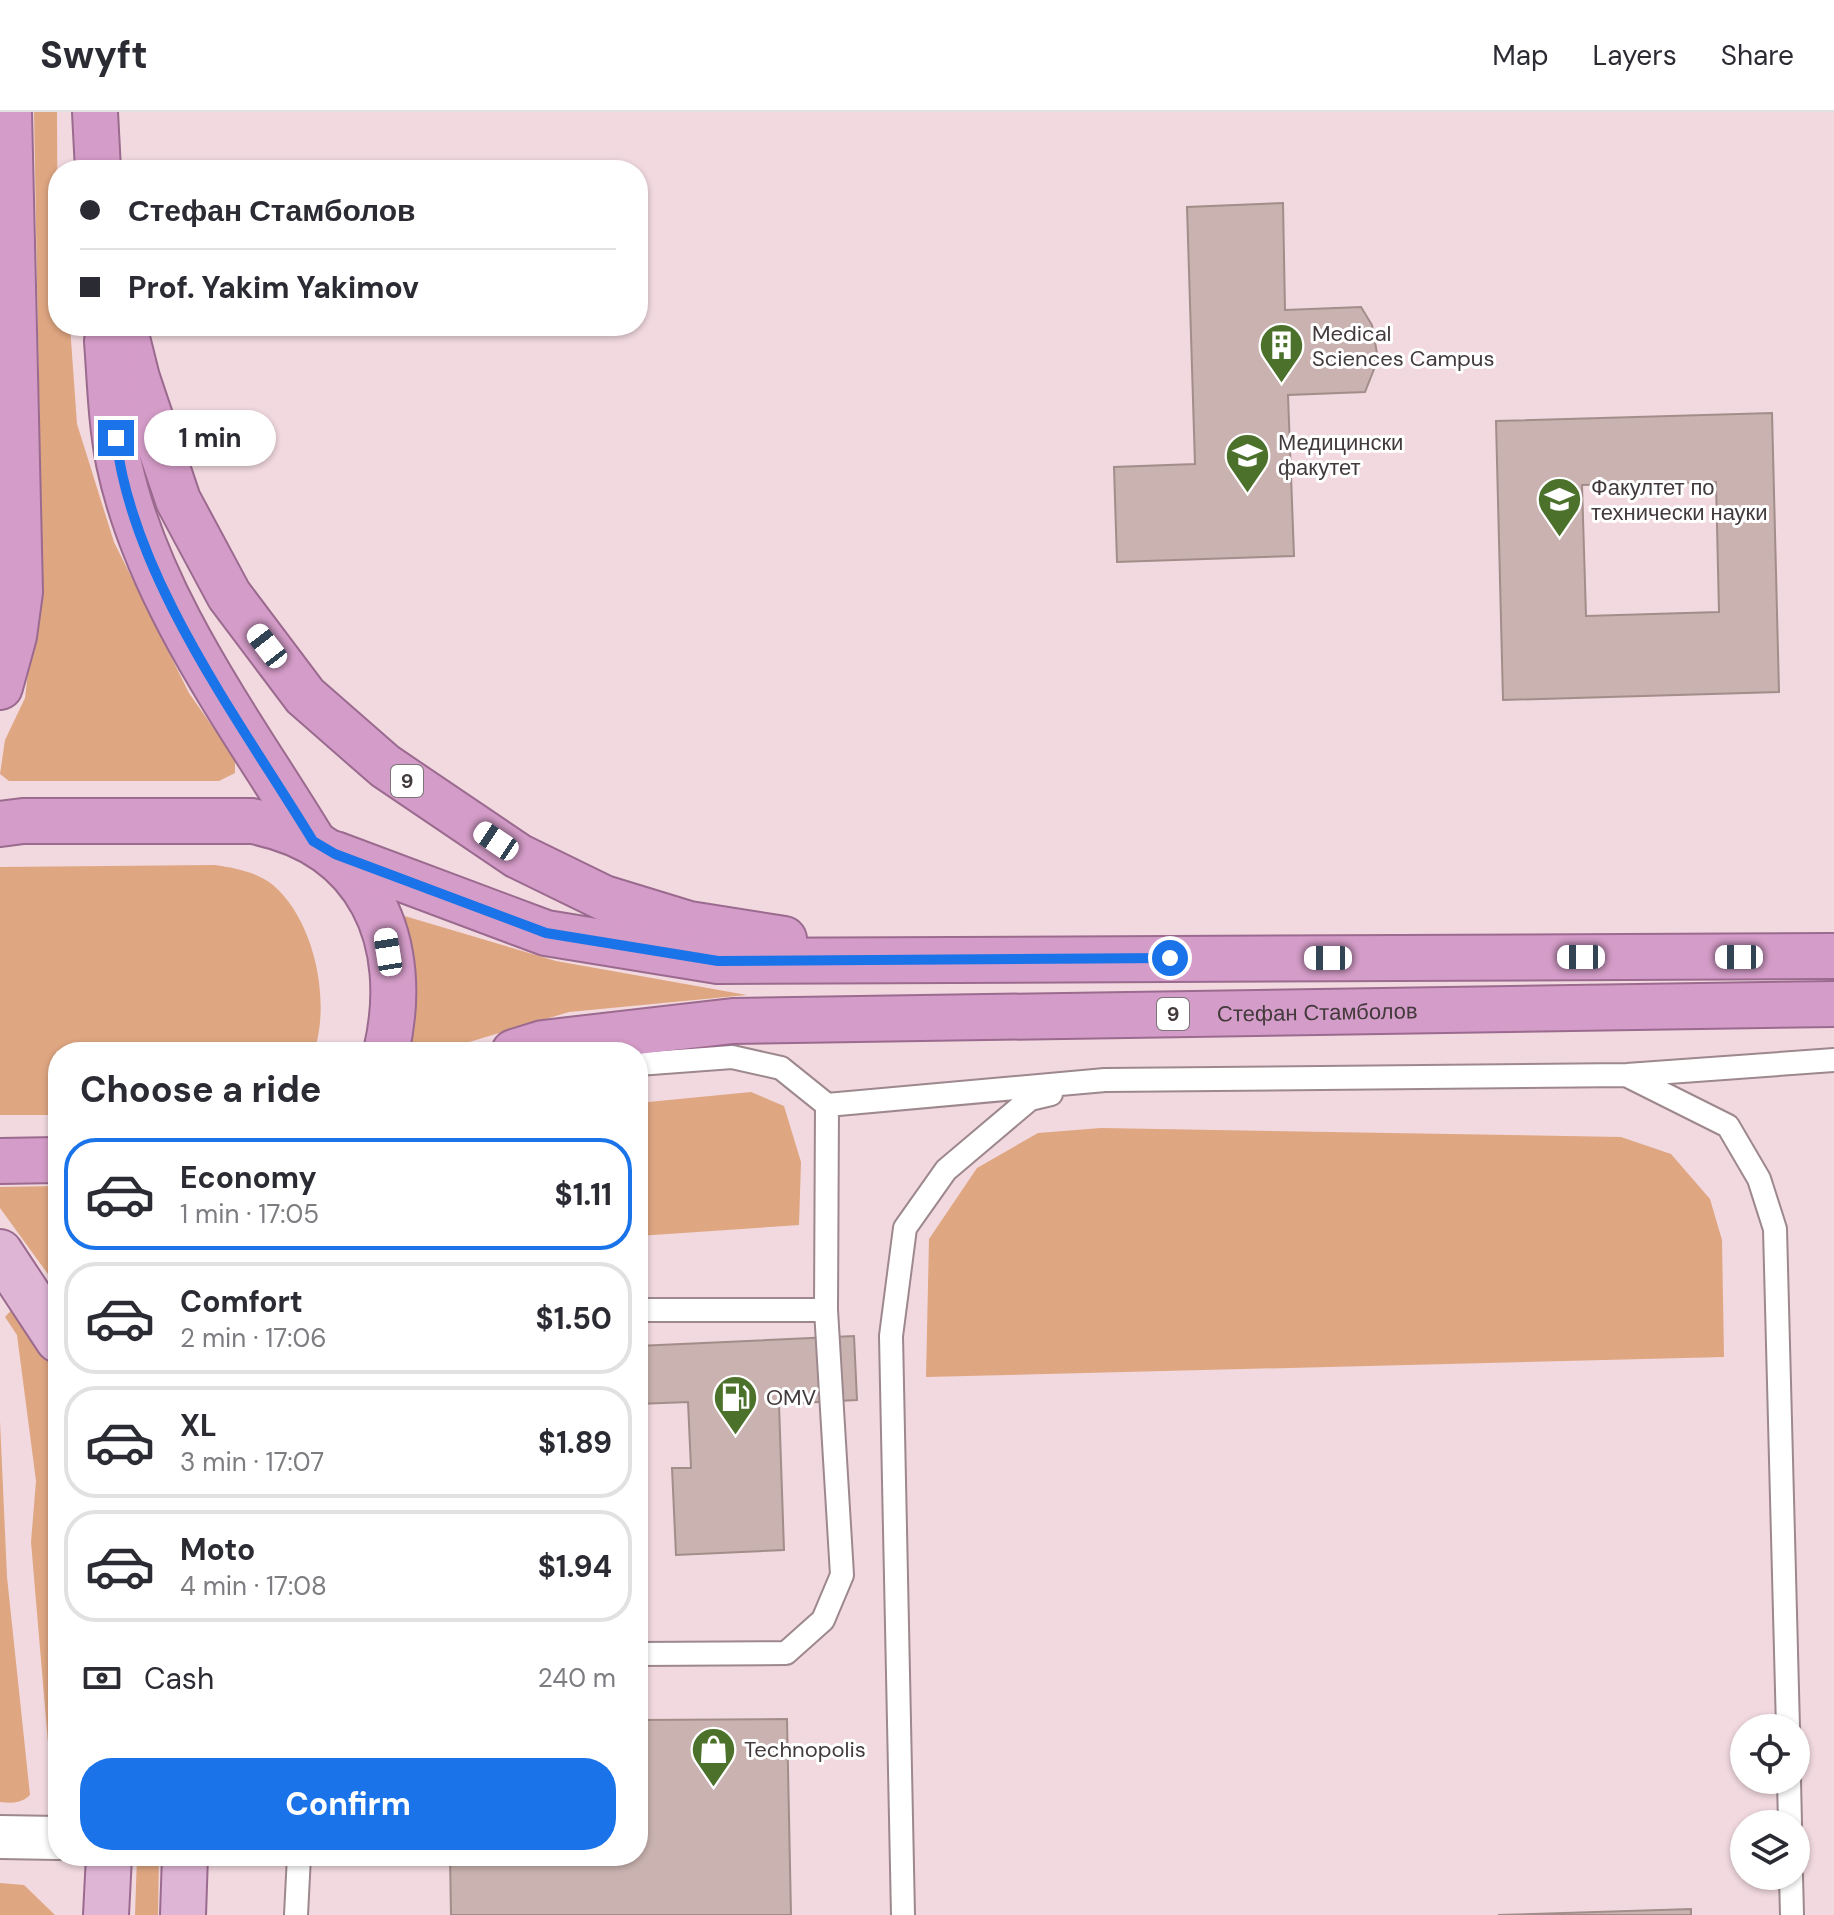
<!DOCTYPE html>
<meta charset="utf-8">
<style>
body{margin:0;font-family:"DM Sans",sans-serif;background:#f2f2f3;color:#2b2b33;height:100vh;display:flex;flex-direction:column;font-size:30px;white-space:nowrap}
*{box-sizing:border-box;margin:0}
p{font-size:26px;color:#7c7c81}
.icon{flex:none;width:44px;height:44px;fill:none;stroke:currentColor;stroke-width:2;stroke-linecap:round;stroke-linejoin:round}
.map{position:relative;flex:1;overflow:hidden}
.drawer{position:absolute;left:48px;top:930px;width:600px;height:824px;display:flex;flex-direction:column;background:#fff;border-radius:32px;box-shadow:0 2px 6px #0004}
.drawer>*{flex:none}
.top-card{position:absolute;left:48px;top:48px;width:600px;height:176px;border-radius:32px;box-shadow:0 2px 6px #0004;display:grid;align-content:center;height:176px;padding:0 32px;background:#fff}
.buttons{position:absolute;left:1730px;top:1602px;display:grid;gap:16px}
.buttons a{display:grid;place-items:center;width:80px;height:80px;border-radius:50%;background:#fff;box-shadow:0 2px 6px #0004;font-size:40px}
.end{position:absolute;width:36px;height:36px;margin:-18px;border:10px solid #1a73e8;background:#fff;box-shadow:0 0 0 4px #fff}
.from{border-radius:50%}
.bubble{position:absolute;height:56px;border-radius:28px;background:#fff;box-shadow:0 2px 6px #0004;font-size:26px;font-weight:700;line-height:56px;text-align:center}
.car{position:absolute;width:24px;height:48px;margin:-24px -12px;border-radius:10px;box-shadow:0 0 6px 2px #0007;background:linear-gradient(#fff 24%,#345 0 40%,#fff 0 76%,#345 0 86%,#fff 0)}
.top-card b{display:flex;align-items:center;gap:28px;height:76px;font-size:30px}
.top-card b+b{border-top:2px solid #e1e1e2}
.top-card i{width:20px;height:20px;background:#2b2b33}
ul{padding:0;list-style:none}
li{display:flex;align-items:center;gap:24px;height:112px;margin:0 16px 12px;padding:0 16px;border:4px solid #e1e1e2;border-radius:32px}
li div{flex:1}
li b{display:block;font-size:30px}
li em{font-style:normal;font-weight:700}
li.on{border-color:#1a73e8}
li>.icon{width:72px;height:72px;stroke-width:1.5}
h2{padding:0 32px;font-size:36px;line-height:96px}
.pay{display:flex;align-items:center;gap:20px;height:88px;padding:0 32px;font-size:30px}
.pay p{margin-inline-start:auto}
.primary-button{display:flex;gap:16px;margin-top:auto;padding:16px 32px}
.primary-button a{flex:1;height:92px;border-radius:32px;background:#1a73e8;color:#fff;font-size:32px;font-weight:700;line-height:92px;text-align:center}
header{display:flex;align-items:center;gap:48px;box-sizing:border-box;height:112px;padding:0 40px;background:#fff;border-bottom:2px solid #e1e1e2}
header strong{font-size:38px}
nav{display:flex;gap:44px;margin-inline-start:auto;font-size:28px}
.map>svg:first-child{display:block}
.green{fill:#dfa682}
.building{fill:#c9b2af;stroke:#a38d8a;stroke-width:2;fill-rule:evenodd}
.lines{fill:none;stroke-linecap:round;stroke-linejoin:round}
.service-casing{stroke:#9d888d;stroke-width:26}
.minor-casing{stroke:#9d888d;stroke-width:46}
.primary-casing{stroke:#9b6a8f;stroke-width:48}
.trunk-casing{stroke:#9b6a8f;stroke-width:48}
.service{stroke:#fff;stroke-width:22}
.minor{stroke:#fff;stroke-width:42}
.primary{stroke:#dfb5d6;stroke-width:44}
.trunk{stroke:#d49cc8;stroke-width:44}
.route{stroke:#1a73e8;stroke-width:10}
.labels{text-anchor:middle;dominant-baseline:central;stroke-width:6;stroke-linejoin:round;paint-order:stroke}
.shield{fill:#fff;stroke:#7b7576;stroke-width:2}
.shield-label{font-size:20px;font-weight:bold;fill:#433a3c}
.poi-label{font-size:22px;fill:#433a3c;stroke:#fff;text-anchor:start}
.street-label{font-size:22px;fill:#433a3c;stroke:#fff}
</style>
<header>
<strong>Swyft</strong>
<nav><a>Map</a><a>Layers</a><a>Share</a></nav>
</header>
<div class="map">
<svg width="1834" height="1803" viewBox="0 0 1834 1803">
<rect width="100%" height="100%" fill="#f1d9df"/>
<path class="green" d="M34 0H57L58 214H70L77 312 114 430 189 581 235 647V661L219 669H9L0 662 5 628 25 586 42 442Z
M215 753C235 756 257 760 273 773 315 809 331 889 314 940H58V1003H0V755Z
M391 800 556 849 747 883 569 900 436 940H408Z
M751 980 784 994 801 1050 799 1113 638 1124V991Z
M1101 1016 1621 1025 1671 1042 1710 1087 1722 1128 1724 1245 926 1265 929 1127 977 1056 1038 1021Z
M58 1074V1176L0 1096V1075Z
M18 1191 58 1262V1661L51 1666 31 1430 36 1369 17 1223 5 1205Z
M0 1309 7 1465 30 1683C21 1692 12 1691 0 1690Z
M137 1744H159L158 1803H135Z
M0 1771 24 1773 55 1803H0Z"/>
<path class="building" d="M1283 91 1285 198 1361 195 1372 213 1378 247 1365 280 1288 283 1294 444 1117 450 1114 355 1195 352 1187 95Z
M1772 301 1779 580 1503 588 1496 309ZM1716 370 1719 500 1586 504 1582 373Z
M854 1224 857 1288 779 1292 784 1438 676 1443 672 1356H691L688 1290 638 1292V1234Z
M787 1607 791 1803H451L450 1744H638V1608Z
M1691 1797V1803H1498Z"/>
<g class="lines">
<defs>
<path id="service" d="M638 952 732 945 781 956 827 993 1105 968 1627 963 1834 948
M1628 964 1728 1014 1759 1067 1775 1117 1788 1616
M638 1198H826L827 993
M638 1542 786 1541 823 1508 842 1463 826 1198
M1789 1668 1790 1712
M1791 1764 1792 1803
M296 1803 299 1744
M903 1803 891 1224 905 1116 946 1058 1030 987 1051 982"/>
<path id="minor" d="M0 1725 58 1726"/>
<path id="primary" d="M0 1140 58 1228
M106 1803 109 1744
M183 1803 185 1744"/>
<g id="trunk">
<path d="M95 0 98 58"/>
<path d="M124 214 137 266 178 388 229 483 305 584 385 654 518 744 604 786 689 812 784 827"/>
<path d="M107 229C110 269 111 311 119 351 148 488 241 611 313 729"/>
<path d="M0 575 14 524 20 480 9 0"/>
<path d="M0 712 23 709H252C369 731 412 829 386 940"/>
<path d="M335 742 546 821 718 849 1834 844"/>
<path id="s1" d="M514 940 543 931 733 909 1834 892"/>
<path d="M0 1049 58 1048"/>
</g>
</defs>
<use href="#service" class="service-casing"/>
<use href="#minor" class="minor-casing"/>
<use href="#primary" class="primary-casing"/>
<use href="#trunk" class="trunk-casing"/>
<use href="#service" class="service"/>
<use href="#minor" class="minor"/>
<use href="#primary" class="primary"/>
<use href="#trunk" class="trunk"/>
</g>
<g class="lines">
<path class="route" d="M116 326C132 466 240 609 313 729L335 742 546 821 718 849 1170 846"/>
</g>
<defs>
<symbol id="building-pin" viewBox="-11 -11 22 30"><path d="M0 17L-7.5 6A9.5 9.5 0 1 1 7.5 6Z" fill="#4c712b" stroke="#fff"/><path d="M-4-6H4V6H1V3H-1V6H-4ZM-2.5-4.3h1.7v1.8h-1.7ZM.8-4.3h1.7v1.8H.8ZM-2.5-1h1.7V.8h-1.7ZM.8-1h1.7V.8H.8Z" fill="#fff"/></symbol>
<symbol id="university-pin" viewBox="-11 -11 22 30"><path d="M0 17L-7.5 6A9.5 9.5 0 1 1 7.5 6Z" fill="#4c712b" stroke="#fff"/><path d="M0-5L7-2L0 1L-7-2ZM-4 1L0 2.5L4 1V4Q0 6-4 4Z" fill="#fff"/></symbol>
<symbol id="fuel-pin" viewBox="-11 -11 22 30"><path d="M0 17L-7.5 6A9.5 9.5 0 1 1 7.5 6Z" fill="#4c712b" stroke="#fff"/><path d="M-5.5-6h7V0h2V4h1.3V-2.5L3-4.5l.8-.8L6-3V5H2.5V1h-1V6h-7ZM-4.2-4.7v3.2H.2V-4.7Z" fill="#fff"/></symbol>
<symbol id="shop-pin" viewBox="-11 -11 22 30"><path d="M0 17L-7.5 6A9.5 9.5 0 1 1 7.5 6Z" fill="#4c712b" stroke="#fff"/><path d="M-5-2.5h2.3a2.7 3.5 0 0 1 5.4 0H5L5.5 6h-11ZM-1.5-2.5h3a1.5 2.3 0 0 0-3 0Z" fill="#fff"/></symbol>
</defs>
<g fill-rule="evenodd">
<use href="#building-pin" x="1256" y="208" width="51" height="69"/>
<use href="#university-pin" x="1222" y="318" width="51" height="69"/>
<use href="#university-pin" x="1534" y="362" width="51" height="69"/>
<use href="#fuel-pin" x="710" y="1260" width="51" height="69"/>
<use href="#shop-pin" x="688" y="1612" width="51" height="69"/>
</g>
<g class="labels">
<g class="shield">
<rect x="391" y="653" width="32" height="32" rx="6"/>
<rect x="1157" y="886" width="32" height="32" rx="6"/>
</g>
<g class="shield-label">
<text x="407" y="669">9</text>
<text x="1173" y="902">9</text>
</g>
<g class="poi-label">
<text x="1312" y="221">Medical<tspan x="1312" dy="25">Sciences Campus</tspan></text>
<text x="1278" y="330">Медицински<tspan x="1278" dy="25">факутет</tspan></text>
<text x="1591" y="375">Факултет по<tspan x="1591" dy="25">технически науки</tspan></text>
<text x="766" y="1285">OMV</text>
<text x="744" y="1637">Technopolis</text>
</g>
<g class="street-label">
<text stroke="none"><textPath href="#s1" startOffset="806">Стефан Стамболов</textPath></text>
</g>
</g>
</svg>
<div class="buttons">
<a><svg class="icon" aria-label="locate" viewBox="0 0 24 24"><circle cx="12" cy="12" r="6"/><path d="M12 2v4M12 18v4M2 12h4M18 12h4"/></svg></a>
<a><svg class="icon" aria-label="layers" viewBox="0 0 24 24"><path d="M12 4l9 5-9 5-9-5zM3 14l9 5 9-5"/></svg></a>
</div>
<i class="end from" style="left:1170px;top:846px"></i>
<i class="end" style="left:116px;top:326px"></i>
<div class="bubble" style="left:144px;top:298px;width:132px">1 min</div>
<i class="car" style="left:267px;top:534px;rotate:322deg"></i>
<i class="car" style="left:496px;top:729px;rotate:304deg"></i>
<i class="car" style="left:388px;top:840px;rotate:351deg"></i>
<i class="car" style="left:1581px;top:845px;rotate:270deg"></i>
<i class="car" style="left:1739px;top:845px;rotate:270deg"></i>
<i class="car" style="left:1328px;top:846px;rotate:270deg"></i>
<div class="top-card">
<b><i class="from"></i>Стефан Стамболов</b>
<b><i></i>Prof. Yakim Yakimov</b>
</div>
<section class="drawer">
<h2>Choose a ride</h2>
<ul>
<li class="on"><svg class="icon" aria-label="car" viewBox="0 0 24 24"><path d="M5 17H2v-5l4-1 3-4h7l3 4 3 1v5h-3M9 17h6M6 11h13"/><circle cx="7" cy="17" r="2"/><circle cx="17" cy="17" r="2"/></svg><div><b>Economy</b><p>1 min · 17:05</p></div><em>$1.11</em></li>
<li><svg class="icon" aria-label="car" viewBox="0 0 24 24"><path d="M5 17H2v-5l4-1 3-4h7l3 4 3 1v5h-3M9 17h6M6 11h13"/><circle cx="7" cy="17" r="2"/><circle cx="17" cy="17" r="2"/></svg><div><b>Comfort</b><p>2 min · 17:06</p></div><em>$1.50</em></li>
<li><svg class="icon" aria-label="car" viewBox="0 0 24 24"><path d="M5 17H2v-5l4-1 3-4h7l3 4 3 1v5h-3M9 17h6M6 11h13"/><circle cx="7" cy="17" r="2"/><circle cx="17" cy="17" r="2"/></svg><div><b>XL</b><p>3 min · 17:07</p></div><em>$1.89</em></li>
<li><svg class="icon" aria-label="car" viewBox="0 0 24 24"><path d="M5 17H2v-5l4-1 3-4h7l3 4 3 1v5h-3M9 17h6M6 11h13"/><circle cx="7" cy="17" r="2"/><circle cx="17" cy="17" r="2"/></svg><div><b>Moto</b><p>4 min · 17:08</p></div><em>$1.94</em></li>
</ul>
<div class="pay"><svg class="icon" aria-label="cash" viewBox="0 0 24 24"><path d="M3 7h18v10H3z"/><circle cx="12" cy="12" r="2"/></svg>Cash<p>240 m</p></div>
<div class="primary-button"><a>Confirm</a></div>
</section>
</div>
